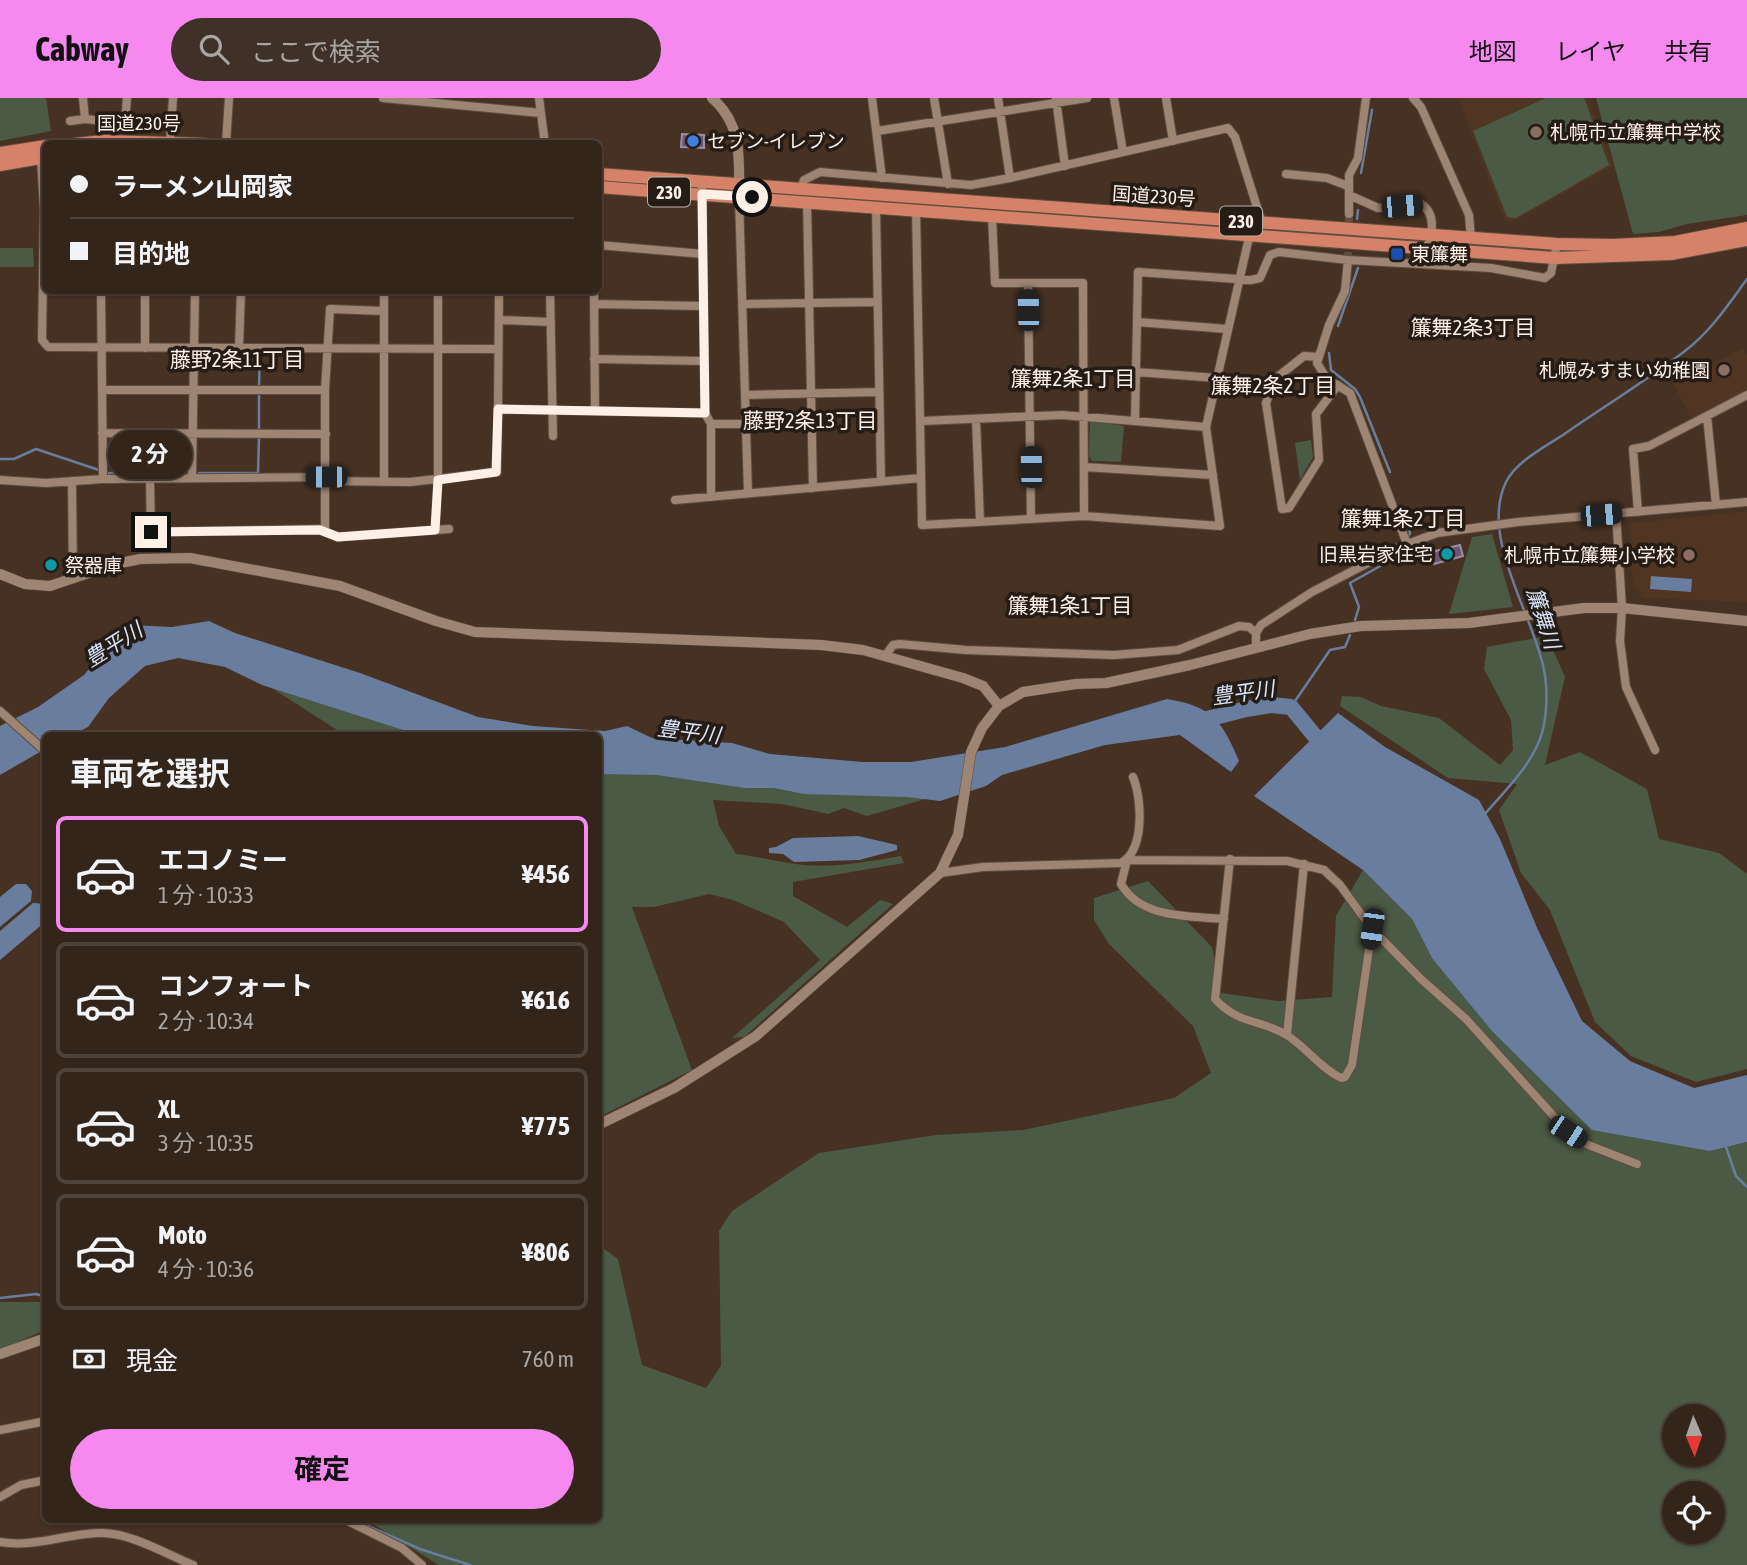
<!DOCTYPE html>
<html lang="ja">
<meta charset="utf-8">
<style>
body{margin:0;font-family:"Asap Condensed","Noto Sans JP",sans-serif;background:#3f3127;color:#f1f3f6;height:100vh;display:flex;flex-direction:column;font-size:26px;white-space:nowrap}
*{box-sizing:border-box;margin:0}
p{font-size:23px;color:#a9a5a2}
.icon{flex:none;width:38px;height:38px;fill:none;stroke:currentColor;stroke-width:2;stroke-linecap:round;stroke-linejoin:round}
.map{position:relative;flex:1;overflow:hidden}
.sheet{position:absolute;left:42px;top:634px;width:560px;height:791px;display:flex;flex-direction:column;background:#34251a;border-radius:10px;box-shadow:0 2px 5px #0004,0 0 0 2px #4e4239}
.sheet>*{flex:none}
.guide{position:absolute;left:42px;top:42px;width:560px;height:154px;border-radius:10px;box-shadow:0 2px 5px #0004,0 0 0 2px #4e4239;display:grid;align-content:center;height:154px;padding:0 28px;background:#34251a}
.needle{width:46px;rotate:178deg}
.tools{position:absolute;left:1662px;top:1306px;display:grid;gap:14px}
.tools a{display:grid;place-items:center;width:63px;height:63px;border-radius:50%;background:#34251a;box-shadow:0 2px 5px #0004,0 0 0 2px #4e4239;font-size:35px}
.end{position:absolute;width:32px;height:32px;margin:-16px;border:9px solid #fef0e7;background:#111;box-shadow:0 0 0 4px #111}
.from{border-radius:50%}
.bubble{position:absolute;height:49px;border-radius:24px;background:#34251a;box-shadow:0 2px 5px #0004,0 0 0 2px #4e4239;font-size:23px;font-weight:700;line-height:49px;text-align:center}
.car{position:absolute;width:21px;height:42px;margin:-21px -10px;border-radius:9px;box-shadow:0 0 5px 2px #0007;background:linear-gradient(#222 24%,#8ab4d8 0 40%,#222 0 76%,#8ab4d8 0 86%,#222 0)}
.guide b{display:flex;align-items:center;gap:24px;height:66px;font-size:26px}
.guide b+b{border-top:2px solid #4e4239}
.guide i{width:18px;height:18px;background:#f1f3f6}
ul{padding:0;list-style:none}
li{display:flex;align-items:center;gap:21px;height:116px;margin:0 14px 10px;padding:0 14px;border:4px solid #4e4239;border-radius:10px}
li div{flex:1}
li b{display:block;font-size:26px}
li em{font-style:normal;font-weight:700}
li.on{border-color:#f589ef}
li>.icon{width:63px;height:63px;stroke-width:1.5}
h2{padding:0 28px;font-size:32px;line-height:84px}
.pay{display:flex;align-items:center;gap:18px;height:77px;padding:0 28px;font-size:26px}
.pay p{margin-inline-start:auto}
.cta{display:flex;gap:14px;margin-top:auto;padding:14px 28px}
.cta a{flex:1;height:80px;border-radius:42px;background:#f589ef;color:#111;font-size:28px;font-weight:700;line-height:80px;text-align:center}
header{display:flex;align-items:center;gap:42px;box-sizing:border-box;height:98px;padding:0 35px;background:#f589ef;color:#111}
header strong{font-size:33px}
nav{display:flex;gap:38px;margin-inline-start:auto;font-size:24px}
.search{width:490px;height:63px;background:#3f3127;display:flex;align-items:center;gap:18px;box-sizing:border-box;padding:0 24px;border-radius:38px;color:#a9a5a2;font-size:26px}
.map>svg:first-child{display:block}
.built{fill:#503522}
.green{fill:#4b5a44;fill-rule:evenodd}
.water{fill:#697d9f}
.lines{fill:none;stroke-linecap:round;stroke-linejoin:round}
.stream{stroke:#697d9f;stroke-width:2.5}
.river{stroke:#697d9f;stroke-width:16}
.building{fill:#6d5675;stroke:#9d8ca3;stroke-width:2}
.minor-tunnel{stroke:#624e40;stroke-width:8;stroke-dasharray:8 4;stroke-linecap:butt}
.minor-casing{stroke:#5e4d40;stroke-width:10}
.tertiary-casing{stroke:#5e4d40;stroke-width:11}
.trunk-casing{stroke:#5e4d40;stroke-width:14}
.minor{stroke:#9d8473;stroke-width:8}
.tertiary{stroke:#9d8473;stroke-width:10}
.trunk{stroke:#d68268;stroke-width:12}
.route{stroke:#fef0e7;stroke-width:9}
.education-dot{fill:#8d6e63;stroke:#251c15;stroke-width:2.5}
.shop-dot{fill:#3f7fe0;stroke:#251c15;stroke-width:2.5}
.transit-dot{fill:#1a4fb4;stroke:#251c15;stroke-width:2.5}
.culture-dot{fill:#0f9aa8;stroke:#251c15;stroke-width:2.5}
.labels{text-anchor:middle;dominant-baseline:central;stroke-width:7;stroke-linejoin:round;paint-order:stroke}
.shield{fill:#251c15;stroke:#bdb0a8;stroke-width:2}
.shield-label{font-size:18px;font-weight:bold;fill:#fef0e7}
.street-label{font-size:19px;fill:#fef0e7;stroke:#251c15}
.poi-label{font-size:19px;fill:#fef0e7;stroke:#251c15;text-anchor:start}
.neighbourhood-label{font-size:21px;fill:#fef0e7;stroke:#251c15}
.water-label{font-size:21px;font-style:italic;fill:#d7e4fc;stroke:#251c15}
</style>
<header>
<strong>Cabway</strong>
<div class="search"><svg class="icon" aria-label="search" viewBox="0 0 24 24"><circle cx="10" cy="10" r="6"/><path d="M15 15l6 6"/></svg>ここで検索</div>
<nav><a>地図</a><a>レイヤ</a><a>共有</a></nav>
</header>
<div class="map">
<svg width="1747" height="1467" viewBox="0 0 1747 1467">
<rect width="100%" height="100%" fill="#463123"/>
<path class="built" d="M1458 0H1587L1613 68 1516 122 1505 123Z
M1743 250 1747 257V293L1692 322 1673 286Z
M1747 413V504L1643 500 1633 489 1630 425Z"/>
<path class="green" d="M0 0H46L51 33 0 43Z
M1546 0H1584L1609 67 1516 120 1507 119 1473 33Z
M1596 0H1747V117L1687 126 1659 134 1633 136Z
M0 150H33L34 169H0Z
M1092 323 1124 328 1121 364 1092 363 1089 358 1090 325Z
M1311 342 1313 359 1300 382 1295 345Z
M1492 436 1513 509 1449 516 1472 439Z
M1547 538 1565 579 1545 667 1580 654 1647 691 1659 741 1719 755 1747 776V971L1696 984 1631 958 1595 924 1550 812 1521 775 1499 712 1517 686 1448 680 1340 608 1342 598 1361 599 1381 608 1439 620 1500 667 1513 652 1511 622 1484 571 1487 549Z
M267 587 449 637H345Z
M599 672 953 693 867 718 844 710 828 716 782 706 713 702 719 728 736 756C757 758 776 764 796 766 831 771 866 764 901 758L904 765 793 784V798L847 829 880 802 893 806 744 939 732 940 820 862 784 824 733 802 709 796 654 809H632L692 972 599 1019Z
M1363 772 1412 821 1432 860 1710 1053 1747 1044V1467H439L365 1421H598L599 1147 618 1161 642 1267 706 1290 721 1268 719 1133 732 1113 819 1055 936 1037 1023 1032 1174 1000 1211 975 1193 928 1109 846 1094 822V800L1148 783 1212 849 1221 895 1278 903 1332 899 1336 818ZM1675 1318H1713V1356H1675ZM1675 1395H1713V1433H1675Z
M0 1204H45V1232L0 1252Z"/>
<path class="water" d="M1651 478 1692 481 1691 494 1650 491Z
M209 523 235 535 360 575 478 619 533 628 605 633 627 628 652 640 732 645 770 656 863 664H911L1005 649 1167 601C1211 608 1222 622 1239 663L1231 674 1180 637 1105 647 1002 677 986 688 940 703 907 699 804 696 774 690H745L657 677 599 676 598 637H419L262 587 225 569 178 560 145 568 109 600 88 629 72 637H46L45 651 0 677V628L38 609 84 577 100 557 130 527 172 529Z
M1338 615 1385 649 1479 702 1500 741 1538 832 1582 923 1630 963 1694 990 1747 977V1044L1710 1053 1592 1032 1492 933 1432 860 1412 821 1363 772 1254 698Z
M858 738 897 747V752L859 762 794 764 783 756 769 755V750L776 749 793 740Z
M16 786H26L32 793 31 803 0 829V799Z
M33 805 45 806V824L0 862V833Z"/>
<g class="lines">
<path class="stream" d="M1361 75 1372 12
M1357 121 1358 112
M1338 228 1358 170
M1329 255 1331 272 1355 291 1360 299 1390 374
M259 289 260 254
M259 332V298
M0 361H14L36 351 99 372
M109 375H188
M199 375H258L259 340
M1407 442 1410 435 1407 418
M1355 522 1359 509 1350 485 1398 458 1402 451
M1291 609 1330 552 1345 549 1350 537
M1484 717C1504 694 1533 666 1542 635 1547 617 1548 591 1544 572 1534 518 1479 439 1506 384 1516 364 1544 349 1563 337 1603 309 1646 283 1685 253 1711 233 1728 207 1747 181
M1725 1046 1736 1078 1747 1089
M0 1200 36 1196 46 1199
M359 1424 420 1451 470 1467"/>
<path class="river" d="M1192 625 1246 611 1271 607 1291 609 1328 654"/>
</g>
<path class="building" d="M682 36 704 37V50L681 49Z
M1460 447 1463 458 1434 466 1431 454Z"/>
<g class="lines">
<path class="minor-tunnel" d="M1348 162 1349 116"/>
<defs>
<path id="minor" d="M83 0 85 21
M383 0 541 15
M539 0 545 46
M872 0 882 80
M934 0 948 86
M1114 0 1123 54
M1166 0 1173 43
M1413 0 1421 9 1469 117 1471 141
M1056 1 1065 68
M70 23 85 21 125 25 127 0
M877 33 1087 0
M170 44 173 0
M226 46 229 0
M41 60 44 112 42 242 48 249 498 251
M1286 76 1327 80 1348 88
M1010 80 1228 30 1235 39 1262 125
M800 93 804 82 820 74 971 87 1010 80 998 0
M1349 97 1378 110 1421 106C1437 116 1432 136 1427 151
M739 99 748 395
M807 104 813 390
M876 109 881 383
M916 111 922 427 1084 418 1220 428 1206 329 1250 135
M1349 116V77L1358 60 1366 0
M992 117 995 185H1083L1084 418
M598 147 703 156
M1348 162 1345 193 1329 227 1317 265 1327 281 1350 295 1407 446
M1028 185 1031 421
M101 192 103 381
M145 192V250
M384 192V384
M499 192 498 311 705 315 702 84
M550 192 553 338
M594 192 595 313
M594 206 703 208
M743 206 876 204
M499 222 551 224
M1137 224 1227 231
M239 250 241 192
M1319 259 1304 258 1275 281 1266 305 1282 411 1289 410 1319 362 1316 316 1338 287
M594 261 704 263
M1136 274 1217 280
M102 292H325
M745 297 879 294
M705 315 711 326V399
M1707 318 1716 407
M976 321 980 423
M1135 322 1138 174 1251 182 1260 180 1270 157 1279 154 1348 162 1491 170 1545 180 1551 175 1557 146
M921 323 1062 317 1206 329
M711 326H746
M102 335 326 336
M1084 369 1213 377
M192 380 195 192
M150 381 151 434 320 431 338 439 449 431
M0 382 46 385 103 381 326 379
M72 383 73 481
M326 383 410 384 497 374 498 311
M675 402 921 380
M1638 414 1633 351 1649 348 1747 297
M1616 415 1622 510 1620 543 1626 589 1655 652
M435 432 438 382V192
M325 434V292L330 211 384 213
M1256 549V535L1261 527 1312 494 1397 450 1437 435 1518 424 1747 404
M885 558 893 547 900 546 966 552 1114 557 1178 552 1239 528 1249 529 1256 535
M0 613 46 654
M1230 761 1215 901C1240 928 1263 921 1288 938 1308 951 1320 970 1341 980L1345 979 1352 967 1372 831
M940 775 983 769 1121 765C1145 752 1142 701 1133 679
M1224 821C1190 818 1141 821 1121 786L1127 762 1287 763 1324 772 1340 787 1372 831 1421 881 1466 921 1568 1034 1586 1046 1637 1066
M1287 937 1304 766
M0 1332 46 1323
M0 1399 21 1387 46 1382
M344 1421 402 1450 422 1467
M0 1444C35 1450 67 1435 102 1435 131 1435 166 1456 193 1467"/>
<path id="tertiary" d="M712 0C743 27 739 61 739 99
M0 476 25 486 50 488 115 466 140 461 190 460 340 488 436 523 475 534 821 547 863 552 963 580 983 588 999 608
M598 1027 674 990 756 938 940 775 958 737 971 654 982 630 999 608 1023 594 1076 586 1106 585 1190 567 1310 536 1361 528 1469 525 1584 510H1622L1747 523
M0 1256 46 1240"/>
<path id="trunk" d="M75 46 104 43 204 46
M0 55 46 48
M0 67 46 59
M598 76 1557 146 1613 147 1675 144 1747 130
M598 89 1555 160 1671 156 1747 142"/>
</defs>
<use href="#minor" class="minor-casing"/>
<use href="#tertiary" class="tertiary-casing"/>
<use href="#trunk" class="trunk-casing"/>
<use href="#minor" class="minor"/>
<use href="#tertiary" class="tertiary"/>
<use href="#trunk" class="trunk"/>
</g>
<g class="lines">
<path class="route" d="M151 434 320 432 338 439 435 432 438 382 496 374 498 311 705 315 702 96 752 99"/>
</g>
<g class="education-dot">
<circle cx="1536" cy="34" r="7"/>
<circle cx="1724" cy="272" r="7"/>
<circle cx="1689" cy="457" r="7"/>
</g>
<circle class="shop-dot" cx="693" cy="43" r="7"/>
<rect class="transit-dot" x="1390" y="149" width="14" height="14" rx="3.5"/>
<g class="culture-dot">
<circle cx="1447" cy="456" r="7"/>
<circle cx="51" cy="467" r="7"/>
</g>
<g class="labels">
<g class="shield">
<rect x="648" y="79.5" width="42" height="29" rx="5"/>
<rect x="1220" y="108.5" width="42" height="29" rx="5"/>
</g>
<g class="shield-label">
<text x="669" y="94">230</text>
<text x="1241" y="123">230</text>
</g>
<g class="street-label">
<text x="139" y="25">国道230号</text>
<text transform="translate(1154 98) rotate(4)">国道230号</text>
</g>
<g class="poi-label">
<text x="1550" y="34">札幌市立簾舞中学校</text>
<text x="707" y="43">セブン-イレブン</text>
<text x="1411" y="156">東簾舞</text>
<text x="1710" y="272" text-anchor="end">札幌みすまい幼稚園</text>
<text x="1433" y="456" text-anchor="end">旧黒岩家住宅</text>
<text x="1675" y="457" text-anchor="end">札幌市立簾舞小学校</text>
<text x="65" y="467">祭器庫</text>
</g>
<g class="neighbourhood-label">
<text x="1473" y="229">簾舞2条3丁目</text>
<text x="237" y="261">藤野2条11丁目</text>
<text x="1073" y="280">簾舞2条1丁目</text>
<text x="1273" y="287">簾舞2条2丁目</text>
<text x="810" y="322">藤野2条13丁目</text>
<text x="1403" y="420">簾舞1条2丁目</text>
<text x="1070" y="507">簾舞1条1丁目</text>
</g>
<g class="water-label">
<text transform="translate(1544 520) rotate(72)">簾舞川</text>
<text transform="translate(113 546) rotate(-32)">豊平川</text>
<text transform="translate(1243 594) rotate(-8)">豊平川</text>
<text transform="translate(689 633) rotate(7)">豊平川</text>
</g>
</g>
</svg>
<div class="tools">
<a><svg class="needle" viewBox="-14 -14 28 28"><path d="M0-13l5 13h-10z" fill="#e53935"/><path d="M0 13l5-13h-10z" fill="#a9a5a2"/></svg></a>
<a><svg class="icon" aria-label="locate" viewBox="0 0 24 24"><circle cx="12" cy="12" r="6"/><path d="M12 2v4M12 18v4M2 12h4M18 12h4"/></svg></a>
</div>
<i class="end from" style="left:752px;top:99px"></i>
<i class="end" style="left:151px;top:434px"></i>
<div class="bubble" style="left:108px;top:332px;width:84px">2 分</div>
<i class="car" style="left:1402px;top:108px;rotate:85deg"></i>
<i class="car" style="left:1028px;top:212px;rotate:359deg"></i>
<i class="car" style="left:1031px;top:369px;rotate:359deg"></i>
<i class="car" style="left:326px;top:379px;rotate:270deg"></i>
<i class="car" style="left:1601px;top:417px;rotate:85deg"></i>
<i class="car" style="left:1372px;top:831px;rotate:188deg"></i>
<i class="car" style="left:1568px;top:1034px;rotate:123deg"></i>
<div class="guide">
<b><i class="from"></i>ラーメン山岡家</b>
<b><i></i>目的地</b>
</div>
<section class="sheet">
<h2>車両を選択</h2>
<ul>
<li class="on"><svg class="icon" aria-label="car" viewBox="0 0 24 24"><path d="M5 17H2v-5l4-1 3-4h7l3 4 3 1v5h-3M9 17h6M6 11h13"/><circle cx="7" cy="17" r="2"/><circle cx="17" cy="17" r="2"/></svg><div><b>エコノミー</b><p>1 分 · 10:33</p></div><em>¥456</em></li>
<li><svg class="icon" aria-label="car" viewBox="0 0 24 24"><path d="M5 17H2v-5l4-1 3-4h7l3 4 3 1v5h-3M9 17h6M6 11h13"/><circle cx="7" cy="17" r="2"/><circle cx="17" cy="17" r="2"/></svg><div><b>コンフォート</b><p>2 分 · 10:34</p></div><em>¥616</em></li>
<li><svg class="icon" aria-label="car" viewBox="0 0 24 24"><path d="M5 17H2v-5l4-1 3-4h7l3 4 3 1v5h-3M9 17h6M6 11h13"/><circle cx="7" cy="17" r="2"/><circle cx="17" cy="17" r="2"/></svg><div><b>XL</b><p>3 分 · 10:35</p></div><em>¥775</em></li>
<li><svg class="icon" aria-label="car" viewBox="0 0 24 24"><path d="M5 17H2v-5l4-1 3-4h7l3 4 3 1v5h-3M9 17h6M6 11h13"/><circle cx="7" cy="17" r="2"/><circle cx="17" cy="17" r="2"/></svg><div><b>Moto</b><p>4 分 · 10:36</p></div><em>¥806</em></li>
</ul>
<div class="pay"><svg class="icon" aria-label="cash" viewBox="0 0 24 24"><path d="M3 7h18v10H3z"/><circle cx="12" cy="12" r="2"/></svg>現金<p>760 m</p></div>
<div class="cta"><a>確定</a></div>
</section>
</div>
